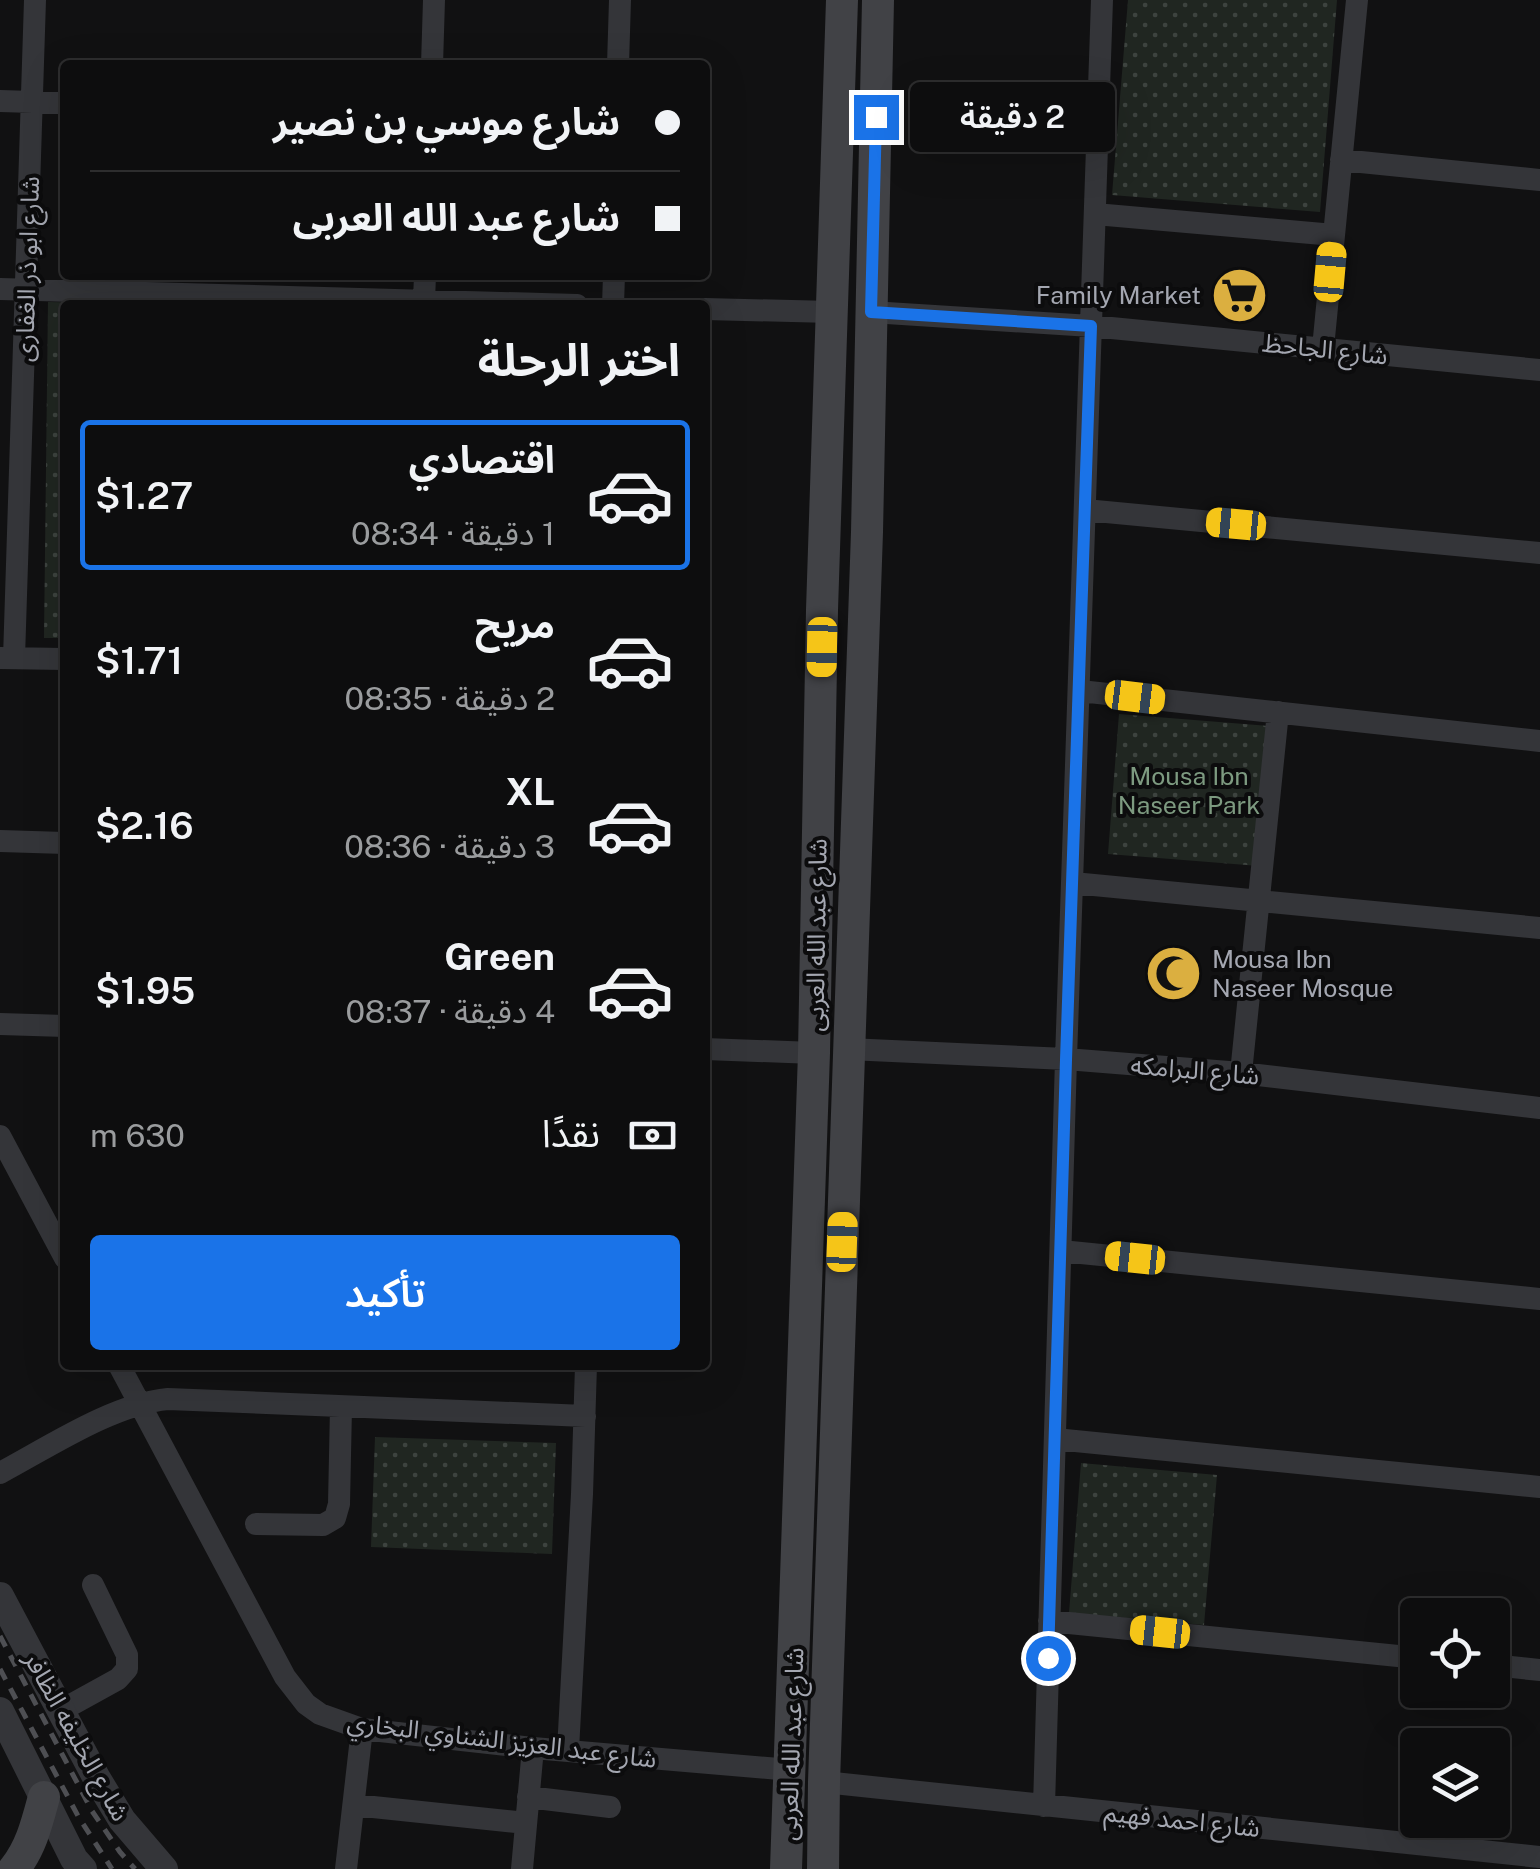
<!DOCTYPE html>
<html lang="ar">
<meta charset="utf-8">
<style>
body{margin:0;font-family:"Public Sans","Noto Sans Arabic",sans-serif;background:#161617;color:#f1f3f6;direction:rtl;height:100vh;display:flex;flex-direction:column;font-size:38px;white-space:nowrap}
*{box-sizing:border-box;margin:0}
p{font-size:32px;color:#9a9c9e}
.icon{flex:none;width:55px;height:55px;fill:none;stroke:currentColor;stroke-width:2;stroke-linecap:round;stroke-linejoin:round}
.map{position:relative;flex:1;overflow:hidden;direction:ltr}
.drawer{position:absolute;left:60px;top:300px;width:650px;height:1070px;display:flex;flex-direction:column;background:#0d0d0e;border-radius:10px;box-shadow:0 10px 40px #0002,0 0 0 2px #2d2d2e;direction:rtl}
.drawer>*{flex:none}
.guide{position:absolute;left:60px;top:60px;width:650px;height:220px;border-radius:10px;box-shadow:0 10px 40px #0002,0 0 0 2px #2d2d2e;direction:rtl;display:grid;align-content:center;height:220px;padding:0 30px;background:#0d0d0e}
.buttons{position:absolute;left:1400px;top:1598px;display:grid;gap:20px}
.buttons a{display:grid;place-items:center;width:110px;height:110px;border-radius:10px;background:#0d0d0e;box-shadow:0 10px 40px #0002,0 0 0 2px #2d2d2e;font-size:50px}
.end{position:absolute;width:45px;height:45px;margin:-22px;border:12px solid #1a73e8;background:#fff;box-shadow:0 0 0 5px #fff}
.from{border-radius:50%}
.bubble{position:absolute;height:70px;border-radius:10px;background:#0d0d0e;box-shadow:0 10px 40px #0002,0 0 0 2px #2d2d2e;font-size:32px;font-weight:600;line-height:70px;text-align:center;direction:rtl}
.car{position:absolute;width:30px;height:60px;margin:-30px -15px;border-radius:12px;box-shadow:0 0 8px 2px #0007;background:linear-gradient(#f5c518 24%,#345 0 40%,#f5c518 0 76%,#345 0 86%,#f5c518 0)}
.guide b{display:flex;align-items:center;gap:35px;height:95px;font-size:38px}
.guide b+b{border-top:2px solid #2d2d2e}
.guide i{width:25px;height:25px;background:#f1f3f6}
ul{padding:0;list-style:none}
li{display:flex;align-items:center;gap:30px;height:150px;margin:0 20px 15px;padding:0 10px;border:5px solid transparent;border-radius:10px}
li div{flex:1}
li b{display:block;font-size:38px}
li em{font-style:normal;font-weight:600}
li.current{border-color:#1a73e8}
li>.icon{width:90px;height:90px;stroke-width:1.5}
h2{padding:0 30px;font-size:45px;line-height:120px}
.pay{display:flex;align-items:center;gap:25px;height:110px;padding:0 30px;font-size:38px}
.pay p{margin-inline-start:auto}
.cta{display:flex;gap:20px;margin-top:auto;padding:20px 30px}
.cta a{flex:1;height:115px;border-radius:10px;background:#1a73e8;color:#fff;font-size:40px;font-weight:600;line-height:115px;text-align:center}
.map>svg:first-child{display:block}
.park{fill:url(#park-dots)}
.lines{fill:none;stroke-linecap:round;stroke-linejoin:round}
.minor{stroke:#343539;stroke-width:22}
.tertiary{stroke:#343539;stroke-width:28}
.secondary{stroke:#414246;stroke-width:32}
.rail{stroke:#4e4f53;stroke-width:5;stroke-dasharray:12 10;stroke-linecap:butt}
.route{stroke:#1a73e8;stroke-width:12}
.labels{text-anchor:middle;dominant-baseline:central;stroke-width:8;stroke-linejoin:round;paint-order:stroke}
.street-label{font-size:25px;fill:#a4a7b1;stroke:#0c0c0d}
.poi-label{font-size:25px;fill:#a4a7b1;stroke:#0c0c0d;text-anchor:end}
.park-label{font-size:25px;fill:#7d9a80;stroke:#0c0c0d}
</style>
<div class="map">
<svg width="1540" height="1869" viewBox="0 0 1540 1869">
<defs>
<pattern id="park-dots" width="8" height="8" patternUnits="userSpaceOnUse" patternTransform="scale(2.5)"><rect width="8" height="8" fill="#202621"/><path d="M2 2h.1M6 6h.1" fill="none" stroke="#3d433f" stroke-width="1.8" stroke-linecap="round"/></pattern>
</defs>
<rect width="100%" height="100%" fill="#111112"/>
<path class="park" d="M1128 0H1337L1320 212 1112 195Z
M48 302 207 305H65V638H44Z
M1119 714 1269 726 1259 866 1108 854Z
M375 1437 556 1443 552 1554 371 1547Z
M1081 1463 1217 1475 1204 1625 1069 1613Z"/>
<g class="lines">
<path class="minor" d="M432 65 434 0
M618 65 620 0
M0 101 65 103
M1341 160 1540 180
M1095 214 1334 235
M0 289 577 305
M424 301 425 275
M613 305 614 275
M705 309 832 312
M871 312 1091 326 1540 370
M1323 348 1357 0
M1085 510 1540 553
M0 658 65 659
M14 658 35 0
M1080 691 1540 741
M0 841 65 843
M1073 883 1540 928
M0 1024 65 1026
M705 1049 814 1053
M848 1049 1066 1059 1241 1073 1540 1108
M1241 1073 1278 712
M0 1136 65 1258
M1061 1251 1540 1299
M119 1365 285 1677 306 1704 320 1714 362 1729 533 1748 791 1770
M1055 1439 1540 1487
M0 1473C49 1447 113 1404 168 1399L585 1416
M256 1524 323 1525 335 1518 339 1504 341 1407
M1049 1621 1418 1658
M1492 1665 1540 1670
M60 1711 118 1679 127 1669V1655L93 1585
M568 1750 582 1494 586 1365
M824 1782 1540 1857
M528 1797 610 1807
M354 1805 526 1823
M1044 1806 1066 1059 1102 0
M346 1869 362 1729
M522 1869 533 1748"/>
<path class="tertiary" d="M0 1596 96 1777 122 1820 164 1869
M0 1711 74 1859 83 1869"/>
<path class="secondary" d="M14 1869C31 1848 37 1823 44 1797
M786 1869 814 1053 822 610 842 0
M823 1869 824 1782 867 532 878 0"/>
<path class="rail" d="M0 1636 92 1811 120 1852 135 1869
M0 1669 78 1816 112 1869"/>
</g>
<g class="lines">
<path class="route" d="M876 117 871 312 1091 326 1066 1060 1048 1658"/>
</g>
<defs>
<symbol id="supermarket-disc" viewBox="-11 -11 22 22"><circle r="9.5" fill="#dbaf40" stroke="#0c0c0d"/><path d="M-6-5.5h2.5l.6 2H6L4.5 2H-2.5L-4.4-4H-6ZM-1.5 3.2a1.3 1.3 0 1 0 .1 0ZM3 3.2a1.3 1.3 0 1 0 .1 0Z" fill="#111"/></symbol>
<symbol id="mosque-disc" viewBox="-11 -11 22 22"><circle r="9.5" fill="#dbaf40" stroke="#0c0c0d"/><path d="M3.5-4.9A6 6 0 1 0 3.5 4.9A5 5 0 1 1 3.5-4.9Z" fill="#111"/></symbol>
</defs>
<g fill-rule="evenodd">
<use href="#supermarket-disc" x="1208" y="264" width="63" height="63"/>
<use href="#mosque-disc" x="1142" y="942" width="63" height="63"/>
</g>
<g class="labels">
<g class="street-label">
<text transform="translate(27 269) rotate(-88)">شارع ابو ذر الغفارى</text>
<text transform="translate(1325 349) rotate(6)">شارع الجاحظ</text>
<text transform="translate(816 935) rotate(-89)">شارع عبد الله العربى</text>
<text transform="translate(1195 1070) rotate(5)">شارع البرامكه</text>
<text transform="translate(77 1736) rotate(61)">شارع الخليفه الظافر</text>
<text transform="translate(502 1740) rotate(7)">شارع عبد العزيز الشناوي البخاري</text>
<text transform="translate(791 1744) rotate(-88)">شارع عبد الله العربى</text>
<text transform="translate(1182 1820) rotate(6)">شارع احمد فهيم</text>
</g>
<g class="poi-label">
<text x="1201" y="295">Family Market</text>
<text x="1212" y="959" text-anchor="start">Mousa Ibn<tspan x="1212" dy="29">Naseer Mosque</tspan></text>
</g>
<g class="park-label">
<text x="1189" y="776">Mousa Ibn<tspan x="1189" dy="29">Naseer Park</tspan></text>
</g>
</g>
</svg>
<div class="buttons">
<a><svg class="icon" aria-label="locate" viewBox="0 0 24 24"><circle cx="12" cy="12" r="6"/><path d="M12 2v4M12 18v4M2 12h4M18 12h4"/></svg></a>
<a><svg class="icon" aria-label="layers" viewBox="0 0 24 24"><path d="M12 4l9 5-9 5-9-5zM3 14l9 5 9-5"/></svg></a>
</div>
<i class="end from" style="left:1048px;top:1658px"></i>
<i class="end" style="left:876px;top:117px"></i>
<div class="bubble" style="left:910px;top:82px;width:205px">2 دقيقة</div>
<i class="car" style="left:1330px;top:272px;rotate:5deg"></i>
<i class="car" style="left:1236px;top:524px;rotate:275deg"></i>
<i class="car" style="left:822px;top:647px;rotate:181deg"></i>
<i class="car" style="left:1135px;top:697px;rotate:97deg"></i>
<i class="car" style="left:842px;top:1242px;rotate:2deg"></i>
<i class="car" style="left:1135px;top:1258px;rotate:276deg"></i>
<i class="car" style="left:1160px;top:1632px;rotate:276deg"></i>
<div class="guide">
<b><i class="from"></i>شارع موسي بن نصير</b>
<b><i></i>شارع عبد الله العربى</b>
</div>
<section class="drawer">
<h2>اختر الرحلة</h2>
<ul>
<li class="current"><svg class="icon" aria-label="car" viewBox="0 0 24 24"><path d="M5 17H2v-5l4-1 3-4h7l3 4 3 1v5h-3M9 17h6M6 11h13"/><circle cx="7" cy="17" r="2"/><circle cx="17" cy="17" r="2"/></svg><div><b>اقتصادي</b><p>1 دقيقة · 08:34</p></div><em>$1.27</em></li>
<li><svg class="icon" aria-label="car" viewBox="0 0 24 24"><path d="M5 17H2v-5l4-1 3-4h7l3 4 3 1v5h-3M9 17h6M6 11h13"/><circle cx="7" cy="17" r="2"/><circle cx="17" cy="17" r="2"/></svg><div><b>مريح</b><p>2 دقيقة · 08:35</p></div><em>$1.71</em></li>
<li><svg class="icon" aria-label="car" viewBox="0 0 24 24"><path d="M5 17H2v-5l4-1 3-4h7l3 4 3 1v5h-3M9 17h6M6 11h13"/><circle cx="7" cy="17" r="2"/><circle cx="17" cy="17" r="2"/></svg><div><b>XL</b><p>3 دقيقة · 08:36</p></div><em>$2.16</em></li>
<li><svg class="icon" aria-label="car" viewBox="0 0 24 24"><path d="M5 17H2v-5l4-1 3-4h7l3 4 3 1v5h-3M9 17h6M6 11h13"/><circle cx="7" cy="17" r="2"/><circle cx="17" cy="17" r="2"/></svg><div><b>Green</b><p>4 دقيقة · 08:37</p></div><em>$1.95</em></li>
</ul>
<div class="pay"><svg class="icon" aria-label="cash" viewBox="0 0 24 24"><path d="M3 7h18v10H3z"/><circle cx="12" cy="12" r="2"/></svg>نقدًا<p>630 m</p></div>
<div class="cta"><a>تأكيد</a></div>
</section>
</div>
